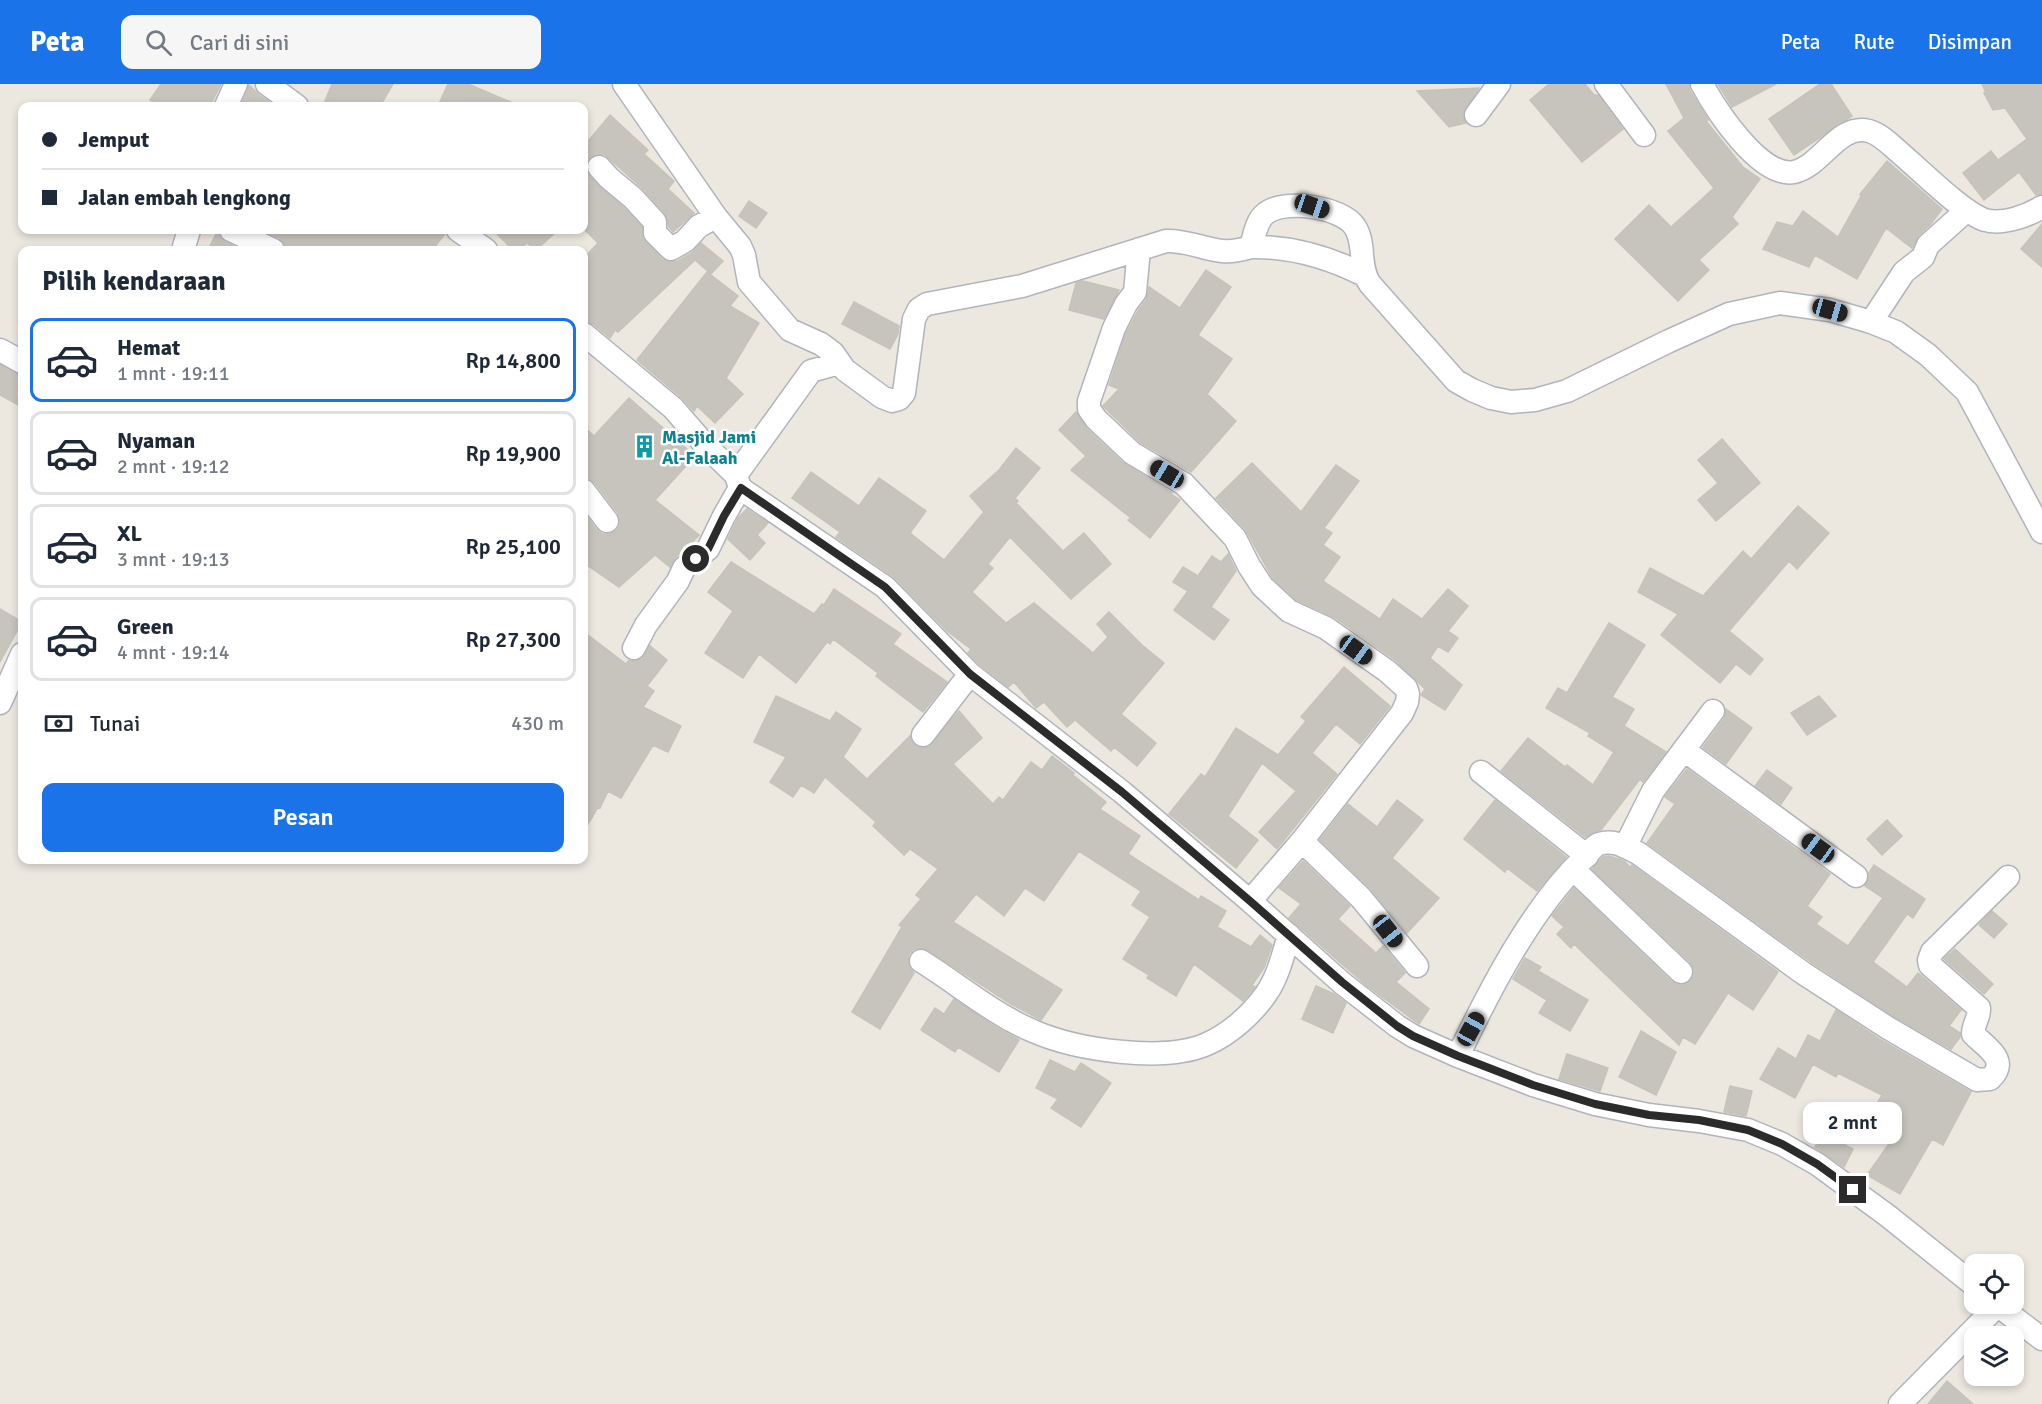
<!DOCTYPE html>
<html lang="id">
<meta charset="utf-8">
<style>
body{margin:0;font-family:Signika,sans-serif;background:#f6f6f7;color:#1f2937;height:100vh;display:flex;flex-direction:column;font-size:22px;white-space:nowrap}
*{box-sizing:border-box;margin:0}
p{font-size:20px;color:#747a83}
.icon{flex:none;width:33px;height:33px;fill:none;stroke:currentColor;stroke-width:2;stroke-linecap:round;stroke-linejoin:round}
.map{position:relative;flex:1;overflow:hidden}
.sheet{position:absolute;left:18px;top:162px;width:570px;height:618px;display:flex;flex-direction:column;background:#fff;border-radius:12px;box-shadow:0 3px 9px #0003}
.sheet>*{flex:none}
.guide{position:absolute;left:18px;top:18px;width:570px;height:132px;border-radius:12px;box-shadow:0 3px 9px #0003;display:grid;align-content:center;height:132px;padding:0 24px;background:#fff}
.buttons{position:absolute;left:1964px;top:1170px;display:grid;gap:12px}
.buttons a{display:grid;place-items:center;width:60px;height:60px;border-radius:12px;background:#fff;box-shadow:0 3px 9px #0003;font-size:30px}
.end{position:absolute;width:27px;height:27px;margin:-14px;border:8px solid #2b2b2b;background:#fff;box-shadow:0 0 0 3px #fff}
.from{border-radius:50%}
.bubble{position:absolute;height:42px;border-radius:12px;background:#fff;box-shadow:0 3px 9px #0003;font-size:20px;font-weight:600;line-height:42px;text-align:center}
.car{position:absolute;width:18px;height:36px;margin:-18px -9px;border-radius:8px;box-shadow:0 0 4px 2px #0007;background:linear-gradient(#222 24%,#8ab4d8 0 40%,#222 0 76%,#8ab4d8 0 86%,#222 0)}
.guide b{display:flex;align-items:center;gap:21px;height:57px;font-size:22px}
.guide b+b{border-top:2px solid #e0e1e3}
.guide i{width:15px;height:15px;background:#1f2937}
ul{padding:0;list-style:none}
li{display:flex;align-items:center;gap:18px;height:84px;margin:0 12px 9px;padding:0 12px;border:3px solid #e0e1e3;border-radius:12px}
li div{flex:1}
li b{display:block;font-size:22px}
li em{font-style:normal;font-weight:600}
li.active{border-color:#1a73e8}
li>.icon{width:54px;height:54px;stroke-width:1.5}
h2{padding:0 24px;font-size:27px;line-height:72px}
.pay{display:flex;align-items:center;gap:15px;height:66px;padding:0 24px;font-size:22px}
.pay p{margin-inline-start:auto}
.cta{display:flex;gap:12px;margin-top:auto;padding:12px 24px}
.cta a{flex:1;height:69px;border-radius:12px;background:#1a73e8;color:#fff;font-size:24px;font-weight:600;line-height:69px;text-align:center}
header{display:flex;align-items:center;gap:36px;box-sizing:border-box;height:84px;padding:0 30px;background:#1a73e8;color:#fff}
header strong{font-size:28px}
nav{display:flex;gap:33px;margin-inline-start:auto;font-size:21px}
.search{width:420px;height:54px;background:#f6f6f7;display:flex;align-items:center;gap:15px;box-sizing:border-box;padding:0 21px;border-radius:12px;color:#747a83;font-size:22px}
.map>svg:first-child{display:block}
.building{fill:#c7c4be;stroke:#c7c3b8;stroke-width:1.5}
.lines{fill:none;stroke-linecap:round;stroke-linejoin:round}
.minor-casing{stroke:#b2b4bd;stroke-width:25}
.minor{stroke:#fff;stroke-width:22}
.route{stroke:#2b2b2b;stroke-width:8}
.labels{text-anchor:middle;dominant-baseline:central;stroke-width:5;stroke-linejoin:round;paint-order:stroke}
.culture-label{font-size:18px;font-weight:bold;fill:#0d838f;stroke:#fff;text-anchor:start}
</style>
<header>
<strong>Peta</strong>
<div class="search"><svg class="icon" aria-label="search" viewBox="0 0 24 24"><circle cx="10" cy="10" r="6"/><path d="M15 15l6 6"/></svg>Cari di sini</div>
<nav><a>Peta</a><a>Rute</a><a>Disimpan</a></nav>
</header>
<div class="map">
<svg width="2042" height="1320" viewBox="0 0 2042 1320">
<rect width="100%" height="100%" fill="#ece7df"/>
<path class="building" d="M161 0H221L210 22H160L150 16Z
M332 0H393L380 22H323Z
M448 0H468L520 22H438Z
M1549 0H1585L1594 11H1598L1623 45 1582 78 1530 16Z
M1666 0H1689L1690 7 1708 36 1706 37 1743 83 1760 95 1732 133 1738 140 1699 176 1709 186 1678 217 1615 155 1649 121 1671 143 1714 104 1668 47 1684 34Z
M1718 0H1776L1732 23Z
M1820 0H1831L1852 32 1794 71 1769 35Z
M1982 0H2042V110L2036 111 2019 88 1984 116 1963 89 1991 67 1998 76 2027 55 2005 24 1993 26 1984 9H1986Z
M249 1 259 11 275 22H241Z
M1479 4 1463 29 1466 39 1449 43 1417 7Z
M610 31 648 66 644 70 674 97 668 105 694 129 673 148 669 143 665 129 642 104 604 70H596L590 73 586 79V85L589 92 624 124 642 143 643 155 662 175 670 178 678 177 692 169 701 159 723 177 711 190 695 176 618 248 615 246 610 254 593 240 584 237V174L598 159 584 145V62Z
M1887 77 1942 125 1930 141 1919 151 1912 164 1886 144 1857 195 1815 171 1809 183 1763 165 1777 138 1793 142 1803 127 1838 153 1861 112 1860 110Z
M749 117 767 129 756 144 739 132Z
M2042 140V183L2021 165Z
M218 146 220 153 225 158 243 166H208Z
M261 146H445V150L432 166H286L284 159 279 154Z
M493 146H558L536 166 527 159 519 166H513Z
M1206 186 1231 203 1198 251 1232 275 1207 310 1236 337 1191 388 1140 358 1103 322 1119 305 1109 301 1126 249 1138 227 1146 216 1149 203 1180 224Z
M707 188 738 212 730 222 759 239 726 294 743 310 715 339 697 322 694 327 682 314 637 276Z
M1083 197 1119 206 1104 235 1069 226 1076 199Z
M854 218 899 242 898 250 890 265 842 240Z
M0 281 22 291V323L0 311Z
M629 314 695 372 655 416 699 451 689 462 675 474 670 483 655 471 619 503 584 479V429L596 445 602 450H609L616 447 620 442V436L618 429 595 399 590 395 584 394V343L594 352Z
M1076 328 1087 345 1123 379 1172 409 1171 410 1180 416 1150 454 1128 436 1131 434 1071 386 1086 372 1059 346Z
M1722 355 1760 399 1716 437 1698 416 1718 399 1698 376Z
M1016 364 1040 384 1015 414 1018 417 1016 419 1063 467 1084 449 1111 480 1071 515 1010 453 988 480 993 484 972 508 1006 539 1034 519 1093 569 1108 553 1097 540 1109 528 1142 561 1164 579 1121 630 1156 659 1137 682 1114 663 1111 667 1075 636 1067 643 1044 618 1036 624 1014 598 1008 603 979 580 968 569 971 565 947 547 894 493 836 453 840 448 792 414 811 388 859 422 879 394 926 427 910 449 944 476 984 428 970 412 999 386Z
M1252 379 1301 428 1336 381 1359 397 1324 444 1332 449 1323 461 1340 473 1323 497 1380 535 1393 515 1422 535 1448 505 1468 522 1448 547 1458 554 1448 568 1438 562 1430 574 1462 601 1445 626 1421 611 1425 605 1395 576 1334 533 1297 516 1272 493 1245 445 1216 414Z
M1798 422 1829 449 1797 485 1789 477 1729 547 1763 575 1750 591 1736 580 1720 599 1661 551 1678 530 1638 508 1650 484 1703 512 1743 467 1751 475Z
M747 425 768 439 757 451 765 459 750 476 728 455 738 434Z
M1228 470 1236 487 1211 523 1229 536 1214 556 1174 526 1188 507 1173 498 1183 483 1198 492 1212 472 1221 478Z
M731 478 814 530 822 520 824 521 834 505 901 550 893 560 947 598 923 628 876 592 878 589 833 555 830 560 827 558 796 599 759 570 743 594 705 569 733 527 708 508Z
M0 525 22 538 0 578Z
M1609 539 1645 561 1612 613 1634 625 1624 642 1666 668 1643 698 1640 695 1601 746 1585 753 1501 687 1528 654 1565 683 1567 681 1593 701 1614 668 1588 652 1590 649 1546 624 1558 604 1567 609Z
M584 548 626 580 629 576 635 577 642 575 650 562 667 576 647 602 654 607 643 623 681 642 668 668 653 661 621 714 608 707 600 724 598 723 584 747Z
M1344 583 1390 622 1360 660 1336 640 1312 669 1337 690 1277 765 1259 748 1296 707 1262 679 1228 732 1258 756 1236 784 1169 730 1201 690 1205 693 1236 644 1278 671 1306 637 1301 633Z
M776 612 830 637 836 628 861 645 843 673 867 695 910 652 915 662 922 664 929 663 959 627 982 654 953 680 993 720 999 713 1003 716 1031 678 1042 686 1052 672 1074 689 1073 691 1106 718 1100 725 1140 752 1128 770 1199 816 1201 812 1226 827 1217 843 1251 863 1260 851 1272 861 1264 884 1252 901 1255 903 1243 917 1194 880 1176 912 1147 894 1149 891 1123 875 1150 833 1132 821 1141 807 1079 767 1044 817 1025 804 1004 832 976 810 953 838 1062 906 1041 936 1011 920 928 866 921 864 914 865 909 870 908 877 909 883 914 889 880 945 852 928 902 843 899 841 921 815 916 811 938 785 910 765 904 771 873 742 876 738 825 693 814 709 801 701 793 713 770 698 786 673 754 658Z
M1819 612 1836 632 1807 651 1791 629Z
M1726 625 1752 644 1726 680 1703 663 1724 635Z
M1687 685 1830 790 1807 822 1822 833 1816 840 1848 862 1883 814 1865 802 1869 794V789L1874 781 1925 815 1913 834 1907 830 1873 878 1907 903 1918 889 1961 926 1949 942 1960 949V953L1951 965 1895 933 1811 878 1647 759 1675 720 1665 713Z
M1767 686 1792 704 1781 720 1755 702Z
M1397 716 1423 736 1392 774 1439 814 1407 849 1370 804 1320 756 1348 720 1377 743Z
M1495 716 1566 773 1537 807 1507 784 1505 788 1464 755Z
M1887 736 1902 752 1882 771 1867 755Z
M1609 772 1624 777 1630 783 1632 781 1778 888 1753 926 1728 909 1695 960 1683 953 1679 961 1574 860 1571 864 1557 850 1564 843 1552 832 1574 804 1672 898 1677 901H1684L1691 897 1694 892V885L1690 878 1592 785 1603 773Z
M1303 777 1350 822 1338 835 1376 869 1383 862 1405 889 1396 898 1429 925 1419 940 1366 901 1289 834 1301 820 1279 804Z
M1992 827 2007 840 1994 854 1979 841Z
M1955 865 1993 900 1984 910 1944 875Z
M1525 874 1541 883 1538 887 1588 916 1570 947 1539 929 1547 916 1513 895Z
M1316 902 1334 910 1346 919 1333 949 1302 935Z
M954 915 997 944 1019 956 999 988 958 963 955 968 921 946 935 924 944 930Z
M1836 926 1881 956 1971 1008 1943 1061 1932 1055 1900 1110 1867 1091 1903 1040 1874 1025 1882 1011 1838 989 1836 993 1813 980 1795 1014 1760 995 1778 964 1796 975 1808 951 1820 957Z
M1641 947 1676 968 1656 1011 1619 993Z
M1567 970 1608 984 1600 1007 1559 995Z
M1050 976 1075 988 1081 979 1111 999 1081 1043 1051 1024 1058 1015 1036 1004Z
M1730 1002 1752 1007 1746 1032 1724 1028Z
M1823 1049 1853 1065 1844 1083 1815 1063Z
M1947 1297 1973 1320H1928Z"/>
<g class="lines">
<defs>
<path id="minor" d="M267 0 297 22
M624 0 716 133 740 162 744 171 749 198 790 246 821 260 833 269 845 286 882 313 892 317 899 315 904 309 914 235 919 225 927 220 1022 202 1166 157C1186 156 1203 165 1222 167 1232 168 1241 166 1251 163 1254 153 1256 137 1265 130 1283 114 1343 123 1355 143 1366 160 1358 183 1370 200L1456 297 1472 306 1491 314 1511 318 1535 316 1567 307 1669 257 1729 230 1780 219 1830 226 1871 238 1896 248 1928 271 1967 308 2042 448
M1606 0 1644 51
M1702 0C1716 26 1760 94 1794 88 1822 82 1838 39 1869 47 1880 50 1891 61 1899 68 1919 85 1963 129 1985 136 2003 141 2027 132 2042 123
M226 22 236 0
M1476 31 1499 0
M599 83 609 94 633 114 655 138V149L671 165 685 157 699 142 716 133
M231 146 273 166
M458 146 486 166
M1251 163C1291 162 1328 173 1364 191
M1139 165 1135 208 1126 220 1114 244 1089 317V325L1096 335 1132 369 1184 400 1235 454 1249 482 1262 502 1289 527 1326 544 1387 587 1406 604 1408 610 1407 618 1402 629 1302 757 1250 817
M183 166 189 146
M1871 238 1904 188 1923 173 1928 161 1967 126
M584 250 673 324 706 362 736 391 740 404 885 503 970 590 1122 708 1250 817 1342 899 1397 942 1413 952 1458 972 1533 1001 1595 1020 1649 1031 1699 1037 1748 1046 1782 1060 1817 1080 1888 1132 1974 1201
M0 266 22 278
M736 391 811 287 839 279
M584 407 607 437
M634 564 646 541 678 497 684 484 708 465 724 432 740 404
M0 619 22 570
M923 651 970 590
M1684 666 1856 792
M1481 688 1587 772
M1302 757 1361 814 1417 882
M1625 763 1653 707 1713 627
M1573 785 1681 888
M921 877C958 900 993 930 1033 947 1076 966 1164 979 1207 960 1230 950 1252 930 1266 910 1278 893 1283 871 1289 851
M1458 972C1489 907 1531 825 1583 775 1588 770 1593 762 1599 760 1614 755 1625 763 1638 769L1803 889 1888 944 1977 996 1990 995C2010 976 1987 964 1973 950 1973 940 1980 933 1979 924L1930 881 1929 876 1932 868 2008 793
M1996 1220 2042 1255
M1900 1320 1998 1221"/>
</defs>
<use href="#minor" class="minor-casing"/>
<use href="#minor" class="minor"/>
</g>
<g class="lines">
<path class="route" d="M696 475 708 465 724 432 741 404 885 503 970 590 1122 708 1250 817 1342 898 1397 942 1413 952 1458 972 1533 1001 1595 1020 1649 1031 1699 1036 1748 1046 1782 1060 1817 1080 1853 1106"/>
</g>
<defs>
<symbol id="building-bare" viewBox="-9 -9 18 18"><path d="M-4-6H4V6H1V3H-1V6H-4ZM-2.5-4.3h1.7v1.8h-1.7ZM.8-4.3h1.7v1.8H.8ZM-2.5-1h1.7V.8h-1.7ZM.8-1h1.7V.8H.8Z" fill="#0f9aa8" stroke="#fff" stroke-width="2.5" paint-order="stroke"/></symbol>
</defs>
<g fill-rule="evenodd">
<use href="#building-bare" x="628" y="346" width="33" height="33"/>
</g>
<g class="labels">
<g class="culture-label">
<text x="662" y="353">Masjid Jami<tspan x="662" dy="21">Al-Falaah</tspan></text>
</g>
</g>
</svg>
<div class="buttons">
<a><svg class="icon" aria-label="locate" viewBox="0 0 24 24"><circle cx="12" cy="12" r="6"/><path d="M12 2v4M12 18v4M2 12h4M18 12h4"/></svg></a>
<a><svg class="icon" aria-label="layers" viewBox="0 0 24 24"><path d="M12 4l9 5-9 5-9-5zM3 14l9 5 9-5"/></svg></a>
</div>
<i class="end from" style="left:696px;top:475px"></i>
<i class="end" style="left:1853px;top:1106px"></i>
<div class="bubble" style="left:1803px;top:1018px;width:99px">2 mnt</div>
<i class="car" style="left:1312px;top:122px;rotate:109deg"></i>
<i class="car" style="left:1830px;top:226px;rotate:106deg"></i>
<i class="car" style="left:1167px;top:390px;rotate:301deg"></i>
<i class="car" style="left:1356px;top:566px;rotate:126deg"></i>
<i class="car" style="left:1818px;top:764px;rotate:306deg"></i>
<i class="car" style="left:1388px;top:847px;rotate:142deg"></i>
<i class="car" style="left:1471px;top:945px;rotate:29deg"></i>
<div class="guide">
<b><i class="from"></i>Jemput</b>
<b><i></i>Jalan embah lengkong</b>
</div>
<section class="sheet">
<h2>Pilih kendaraan</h2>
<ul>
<li class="active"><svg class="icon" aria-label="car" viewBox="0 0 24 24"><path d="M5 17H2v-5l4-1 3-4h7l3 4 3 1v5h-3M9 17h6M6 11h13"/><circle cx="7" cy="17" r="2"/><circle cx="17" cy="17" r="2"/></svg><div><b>Hemat</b><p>1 mnt · 19:11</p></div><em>Rp 14,800</em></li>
<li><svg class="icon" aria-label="car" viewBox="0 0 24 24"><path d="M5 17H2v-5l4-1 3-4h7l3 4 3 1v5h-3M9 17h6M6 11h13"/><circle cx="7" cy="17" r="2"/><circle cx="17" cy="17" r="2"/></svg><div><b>Nyaman</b><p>2 mnt · 19:12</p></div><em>Rp 19,900</em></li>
<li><svg class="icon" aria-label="car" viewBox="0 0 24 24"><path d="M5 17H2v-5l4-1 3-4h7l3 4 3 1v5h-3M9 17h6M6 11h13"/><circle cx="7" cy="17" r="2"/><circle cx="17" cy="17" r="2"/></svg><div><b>XL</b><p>3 mnt · 19:13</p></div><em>Rp 25,100</em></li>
<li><svg class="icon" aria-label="car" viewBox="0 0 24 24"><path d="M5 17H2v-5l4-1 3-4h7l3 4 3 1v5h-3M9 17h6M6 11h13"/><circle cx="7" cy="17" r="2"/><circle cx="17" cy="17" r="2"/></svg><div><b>Green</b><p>4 mnt · 19:14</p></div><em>Rp 27,300</em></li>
</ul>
<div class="pay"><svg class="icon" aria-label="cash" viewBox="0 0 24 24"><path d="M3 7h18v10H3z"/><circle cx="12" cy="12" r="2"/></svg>Tunai<p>430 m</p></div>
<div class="cta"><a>Pesan</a></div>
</section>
</div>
